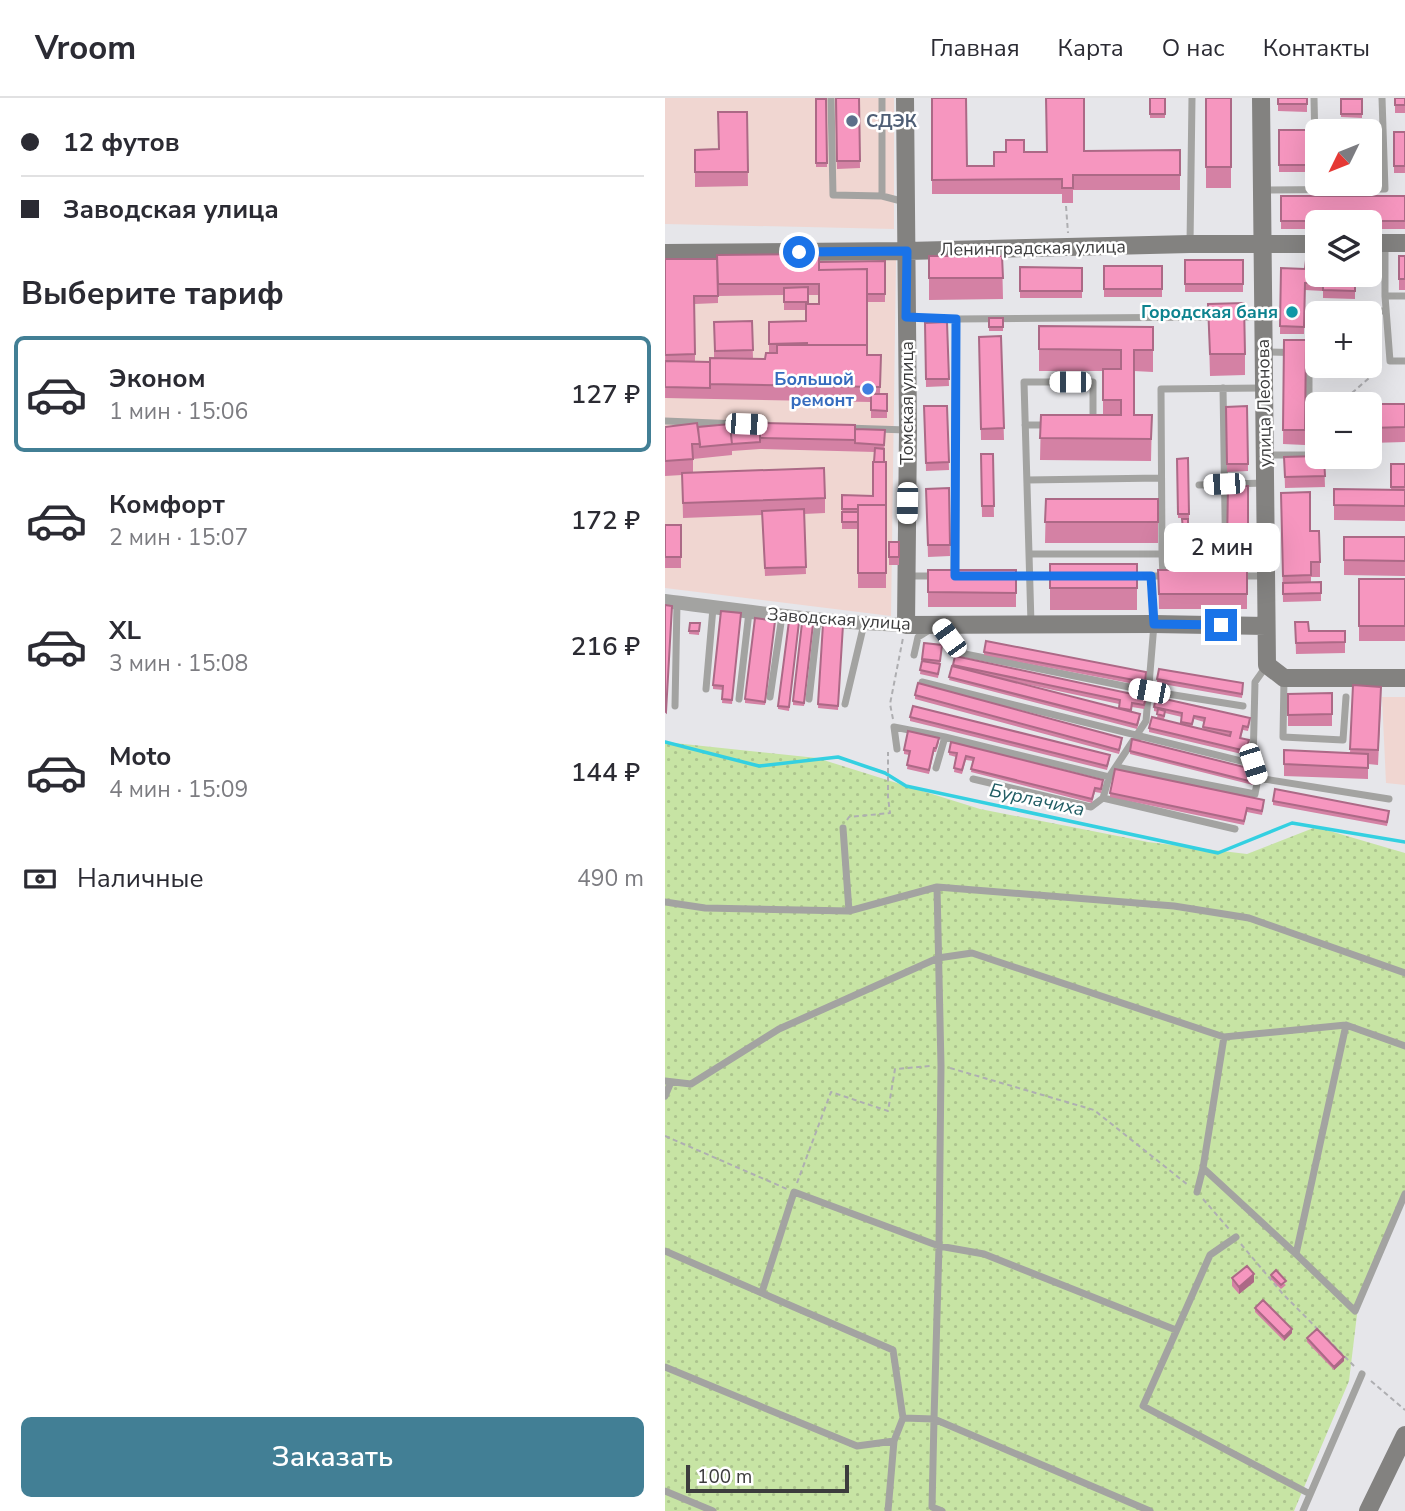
<!DOCTYPE html>
<html lang="ru">
<meta charset="utf-8">
<style>
body{margin:0;font-family:"Nunito Sans",sans-serif;background:#f7f7f7;color:#2b2b33;height:100vh;display:flex;flex-direction:column;font-size:26px;white-space:nowrap}
*{box-sizing:border-box;margin:0}
p{font-size:23px;color:#7c7c81}
.icon{flex:none;width:38px;height:38px;fill:none;stroke:currentColor;stroke-width:2;stroke-linecap:round;stroke-linejoin:round}
.map{position:relative;flex:1;overflow:hidden}
.drawer{display:flex;flex-direction:column;background:#fff;width:665px}
.drawer>*{flex:none}
.banner{display:grid;align-content:center;height:154px;padding:0 21px;background:#fff}
.needle{width:46px;rotate:227deg}
.buttons{position:absolute;left:640px;top:21px;display:grid;gap:14px}
.buttons a{display:grid;place-items:center;width:77px;height:77px;border-radius:10px;background:#fff;box-shadow:0 7px 28px #0002;font-size:35px}
.scale{position:absolute;left:21px;bottom:18px;width:163px;box-sizing:border-box;padding-left:7px;border:4px solid #3c3c3d;border-top:0;font-size:19px;line-height:24px;white-space:nowrap;color:#3c3c3d;-webkit-text-stroke:5px #fff;paint-order:stroke}
.end{position:absolute;width:32px;height:32px;margin:-16px;border:9px solid #1a73e8;background:#fff;box-shadow:0 0 0 4px #fff}
.from{border-radius:50%}
.bubble{position:absolute;height:49px;border-radius:10px;background:#fff;box-shadow:0 7px 28px #0002;font-size:23px;font-weight:600;line-height:49px;text-align:center}
.car{position:absolute;width:21px;height:42px;margin:-21px -10px;border-radius:9px;box-shadow:0 0 5px 2px #0007;background:linear-gradient(#fff 24%,#345 0 40%,#fff 0 76%,#345 0 86%,#fff 0)}
.banner b{display:flex;align-items:center;gap:24px;height:66px;font-size:26px}
.banner b+b{border-top:2px solid #e1e1e2}
.banner i{width:18px;height:18px;background:#2b2b33}
ul{padding:0;list-style:none}
li{display:flex;align-items:center;gap:21px;height:116px;margin:0 14px 10px;padding:0 7px;border:4px solid transparent;border-radius:10px}
li div{flex:1}
li b{display:block;font-size:26px}
li em{font-style:normal;font-weight:600}
li.on{border-color:#427f95}
li>.icon{width:63px;height:63px;stroke-width:1.5}
h2{padding:0 21px;font-size:32px;line-height:84px}
.pay{display:flex;align-items:center;gap:18px;height:77px;padding:0 21px;font-size:26px}
.pay p{margin-inline-start:auto}
.cta{display:flex;gap:14px;margin-top:auto;padding:14px 21px}
.cta a{flex:1;height:80px;border-radius:10px;background:#427f95;color:#fff;font-size:28px;font-weight:600;line-height:80px;text-align:center}
header{display:flex;align-items:center;gap:42px;box-sizing:border-box;height:98px;padding:0 35px;background:#fff;border-bottom:2px solid #e1e1e2}
header strong{font-size:33px}
nav{display:flex;gap:38px;margin-inline-start:auto;font-size:24px}
main{display:flex;flex:1;min-height:0}
.map>svg:first-child{display:block}
.commercial{fill:#f0d6d1}
.grass{fill:url(#grass-dots)}
.lines{fill:none;stroke-linecap:round;stroke-linejoin:round}
.stream{stroke:#34d0e1;stroke-width:3.5}
.path{stroke:#aeaeb1;stroke-width:2;stroke-dasharray:5 3.5;stroke-linecap:butt}
.lane{stroke:#a3a3a1;stroke-width:7}
.street{stroke:#a3a3a1;stroke-width:14}
.secondary{stroke:#838280;stroke-width:18}
.wall{fill:#d481a4;fill-rule:evenodd}
.shaded-wall{fill:#ac6986}
.building{fill:#f696bf;stroke:#ac6986;stroke-width:2}
.route{stroke:#1a73e8;stroke-width:9}
.service-dot{fill:#5c6f8a;stroke:#fff;stroke-width:2.5}
.culture-dot{fill:#0f9aa8;stroke:#fff;stroke-width:2.5}
.shop-dot{fill:#3f7fe0;stroke:#fff;stroke-width:2.5}
.labels{text-anchor:middle;dominant-baseline:central;stroke-width:5;stroke-linejoin:round;paint-order:stroke}
.service-label{font-size:18px;font-weight:bold;fill:#4e5e75;stroke:#fff;text-anchor:start}
.street-label{font-size:18px;fill:#3c3c3d;stroke:#fff}
.culture-label{font-size:18px;font-weight:bold;fill:#0d838f;stroke:#fff;text-anchor:end}
.shop-label{font-size:18px;font-weight:bold;fill:#366cbe;stroke:#fff;text-anchor:end}
.water-label{font-size:19px;font-style:italic;fill:#215d64;stroke:#fff}
</style>
<header>
<strong>Vroom</strong>
<nav><a>Главная</a><a>Карта</a><a>О нас</a><a>Контакты</a></nav>
</header>
<main>
<section class="drawer">
<div class="banner">
<b><i class="from"></i>12 футов</b>
<b><i></i>Заводская улица</b>
</div>
<h2>Выберите тариф</h2>
<ul>
<li class="on"><svg class="icon" aria-label="car" viewBox="0 0 24 24"><path d="M5 17H2v-5l4-1 3-4h7l3 4 3 1v5h-3M9 17h6M6 11h13"/><circle cx="7" cy="17" r="2"/><circle cx="17" cy="17" r="2"/></svg><div><b>Эконом</b><p>1 мин · 15:06</p></div><em>127 ₽</em></li>
<li><svg class="icon" aria-label="car" viewBox="0 0 24 24"><path d="M5 17H2v-5l4-1 3-4h7l3 4 3 1v5h-3M9 17h6M6 11h13"/><circle cx="7" cy="17" r="2"/><circle cx="17" cy="17" r="2"/></svg><div><b>Комфорт</b><p>2 мин · 15:07</p></div><em>172 ₽</em></li>
<li><svg class="icon" aria-label="car" viewBox="0 0 24 24"><path d="M5 17H2v-5l4-1 3-4h7l3 4 3 1v5h-3M9 17h6M6 11h13"/><circle cx="7" cy="17" r="2"/><circle cx="17" cy="17" r="2"/></svg><div><b>XL</b><p>3 мин · 15:08</p></div><em>216 ₽</em></li>
<li><svg class="icon" aria-label="car" viewBox="0 0 24 24"><path d="M5 17H2v-5l4-1 3-4h7l3 4 3 1v5h-3M9 17h6M6 11h13"/><circle cx="7" cy="17" r="2"/><circle cx="17" cy="17" r="2"/></svg><div><b>Moto</b><p>4 мин · 15:09</p></div><em>144 ₽</em></li>
</ul>
<div class="pay"><svg class="icon" aria-label="cash" viewBox="0 0 24 24"><path d="M3 7h18v10H3z"/><circle cx="12" cy="12" r="2"/></svg>Наличные<p>490 m</p></div>
<div class="cta"><a>Заказать</a></div>
</section>
<div class="map">
<svg width="740" height="1413" viewBox="0 0 740 1413">
<defs>
<pattern id="grass-dots" width="8" height="8" patternUnits="userSpaceOnUse" patternTransform="scale(1.75)"><rect width="8" height="8" fill="#c7e4a4"/><path d="M2 2h.1M6 6h.1" fill="none" stroke="#acc48e" stroke-width="1.8" stroke-linecap="round"/></pattern>
</defs>
<rect width="100%" height="100%" fill="#e6e6ea"/>
<path class="commercial" d="M0 0H229V131L0 126Z
M0 161 231 162 226 518 0 490Z
M717 599H740V687L721 685Z"/>
<path class="grass" d="M0 644 152 660 315 711 483 744 582 756 651 729 740 755V1094L694 1200 684 1283 629 1413H0Z"/>
<g class="lines">
<path class="stream" d="M0 644 94 668 173 659 220 675 241 688 553 755 627 725 740 744"/>
<path class="path" d="M401 108 403 135
M674 306 717 269
M228 621 225 606 238 540
M182 722 184 719 225 715 223 699V654
M285 970 429 1012 523 1087
M0 1038 122 1091
M132 1085 166 994 223 1013 230 971 266 968
M538 1101 564 1131
M576 1146 617 1195 691 1270
M706 1283 740 1312"/>
<path class="lane" d="M166 0 168 97 217 98
M217 0V98L240 104
M649 0 651 91
M597 92 720 91 717 0
M525 146 527 0
M720 146V198L725 263H740
M720 198H740
M647 212H661
M690 213H721
M242 219 291 221 289 478
M572 219H598
M291 221 553 219
M600 254 644 255V357H600
M558 290 561 478
M0 323 102 327
M428 324V284H359L364 456H497L496 291 598 290
M360 327H384
M181 330 242 332
M362 382 496 380
M534 387 599 385
M364 456 366 526
M497 456 498 478
M244 478H270
M343 478H394
M466 478H503
M574 478H601
M275 528 295 555 484 593 578 608
M249 557 253 539 266 531
M619 581 618 639 678 642 681 599
M257 584 588 666
M41 591 48 510
M105 599 117 518
M74 601 84 514
M144 601 153 522
M180 606 199 526
M10 608 12 505
M232 651 229 629 280 639 444 679
M451 669 590 696 593 680 588 666 590 584 602 567
M271 670 280 639
M593 680 724 701
M308 681 426 709 438 700 444 679 481 623 489 526 486 478
M438 700 570 731
M178 730 184 813
M0 804 40 810 184 813 272 789 509 808 584 820 740 875
M0 983 26 986 114 931 273 860 307 855 559 939 681 927 740 948
M0 998 6 984
M538 1070 631 1156 690 1213 740 1096
M532 1094 538 1070 559 939
M571 1139 545 1157 478 1308 645 1396
M0 1153 228 1252 238 1320
M631 1156 681 927
M97 1194 129 1094 274 1148 319 1156 511 1232
M0 1269 192 1348 229 1343
M0 1393 48 1413
M223 1413 229 1343 238 1320 269 1321 274 1148 276 968 272 789
M277 1413 267 1409 269 1321 485 1413
M638 1413 697 1276"/>
<path class="street" d="M0 503C80 513 160 525 241 527"/>
<path class="secondary" d="M240 0 243 332 241 527 489 526 601 528
M596 0 602 567 619 580H740
M705 145H740
M0 155 242 153 525 146H653
M703 1413 740 1337"/>
</g>
<path class="wall" d="M170 0H194L195 70 172 71Z
M267 0 302 68H329L359 54 515 52V92H408V105H397V96H267Z
M485 0H500V20H485Z
M541 0H566V90H541Z
M613 0H642V14L613 13Z
M730 0H740V15H730Z
M151 1H161L162 69H151Z
M676 1H697V20L676 19Z
M82 14 83 88 30 89V52L54 51Z
M614 32H643V74H614Z
M729 34H740V75H729Z
M616 98H740V131H705V124H653V131H616Z
M264 158H337L338 201 264 202Z
M734 158H740V192H734Z
M0 161 154 164 220 163V204H202V257H216L215 296H222V320H206V304L0 300ZM119 197V212H141V223L104 224V255L100 261H88L87 223 49 224V260L45 264H30V206L53 205V198ZM143 197H154V206H143Z
M520 162H578V194H520Z
M439 168H497V199H439Z
M355 169 417 170V200H355Z
M616 170 690 177V201L658 200V193L640 192 639 236H615Z
M712 174 711 188 698 187 699 177Z
M543 206 580 256V277L545 278Z
M324 220H338V233H324Z
M282 224 284 288 261 289 260 225Z
M374 228 488 229V274L469 273V317H487L486 363 375 362 376 317H438V273H374Z
M336 238 339 342H316L314 239Z
M619 242H641L640 347 618 346Z
M705 306H740V344L705 345Z
M259 308H282L284 372 261 373Z
M582 308 583 373 562 374 561 309Z
M0 329 190 331 220 332 219 364H221V490H193V431H177V397L208 398 210 354 95 351 67 353V357L28 361V375L160 400V415L139 416 141 476 100 478 97 417 18 420 17 377 0 378Z
M316 356H328L329 419H317Z
M619 359H659L660 389 620 390Z
M523 360 524 420H513L512 361Z
M726 366H740V423L669 422V391H726Z
M563 388H583V459H562Z
M284 390 285 458 263 459 261 391Z
M616 395 645 433 655 464V479H646V484H656V503L618 504Z
M381 401H493V445H380Z
M517 421H523V435H518Z
M0 427H16V470H0Z
M679 439H740V478L679 477Z
M224 444H234V467H224Z
M385 466H472V512H385Z
M263 472H351V509H263Z
M493 472H582V511H494Z
M694 481H740V543H694Z
M76 515 67 606 57 605 58 592 48 591V587Z
M110 523 100 607 80 605V601Z
M630 524 644 533 680 544V555L631 556Z
M25 525H35L34 537 24 536Z
M148 526 139 608 128 607V603Z
M158 526 178 527 173 612 153 610Z
M134 528 124 613 113 611V608Z
M259 545 277 551 273 580 255 576Z
M319 554 481 578 480 588 319 557Z
M290 558 481 603 479 611 467 609 466 614 475 620 472 631 284 582ZM337 581 454 606V611Z
M492 581 578 589 577 600 492 585Z
M688 587 716 604 713 667 703 666V681L619 678V666L685 655Z
M667 595V628H623V596Z
M250 597 457 644 454 656 250 601Z
M489 609 585 623 583 633 578 632 576 640 584 646 581 657 484 634V630L516 626 517 619 500 615 499 622 492 620 493 614 489 613ZM529 621 539 624 538 631 527 629Z
M245 619 445 660 442 672 245 623Z
M274 644 271 654H269L264 676 242 671 244 657 239 656V652Z
M465 653 591 676 588 687 465 656Z
M284 654 438 686 436 695 430 694 427 705 306 674 308 663 301 662 297 676 289 674 291 659 284 657Z
M445 695 599 706 597 717 582 714 579 727 445 699Z
M608 703 724 716 722 728 608 707Z
M606 1177 621 1187 616 1191 606 1181Z
M567 1180 589 1184 574 1196 567 1188Z
M590 1210 627 1235 619 1243 590 1214Z
M642 1240 679 1263 669 1272 642 1244Z"/>
<path class="shaded-wall" d="M589 1176V1184L574 1196V1189Z
M627 1231V1235L619 1243V1239Z
M679 1259V1263L669 1272V1269Z"/>
<path class="building" d="M171 0H194L195 63H172Z
M267 0H301L302 68H329V54H341V42H359V54H382L381 0H419V53L515 52V77H408V90H397V81L267 82Z
M485 0H500V16H485Z
M541 0H566V69H541Z
M613 0H642V6H613Z
M730 0H740V7H730Z
M151 1H161L162 65H151Z
M676 1H697V16H676Z
M53 14H82L83 74H30V52L54 51Z
M614 32H643V67H614Z
M729 34H740V68H729Z
M616 98H740V123H616Z
M154 156V172L202 171V247H142V245L104 246V224L141 223V206H154V186H53L52 157Z
M264 158H337L338 180H264Z
M734 158H740V181H734Z
M0 161H52L53 198H29L30 256 0 257Z
M520 162H578V186H520Z
M641 162 653 163V177H690V193L658 192V185H640L639 229 615 228 616 170 640 171Z
M220 163V196H202V171L154 172V164Z
M439 168H497V191H439Z
M355 169 417 170V193H355Z
M705 174H712L711 184 698 183 699 177H705Z
M143 189V204H119V190Z
M579 205 580 256H545L543 206Z
M652 209 699 210V215H653V225H652Z
M324 220H338V229H324Z
M87 223 88 252 50 253 49 224Z
M282 224 284 281H261L260 225Z
M374 228 488 229V252H469V317H487L486 341 375 340 376 317H456V302H438V271H456V252L374 251Z
M336 238 339 330 316 331 314 239Z
M619 242H641L640 332H618Z
M112 247H202V257H216L215 289 45 286V260L100 261 101 255H112Z
M0 263 45 264V290L0 289Z
M206 296H222V313L206 312Z
M705 306H740V329L705 330Z
M259 308H282L284 364 261 365Z
M582 308 583 366H562L561 309Z
M32 325 35 346H27L28 361 0 363V329Z
M95 325 190 327V342L95 340Z
M65 326 67 346 35 349 33 329Z
M65 329H95V344L67 346Z
M190 331 220 332 219 347 190 345Z
M210 350 219 351V364H209Z
M316 356H328L329 408H317Z
M653 358 659 359 660 378 620 379 619 359Z
M523 360 524 416H513L512 361Z
M208 364H221V411V407H193V411H177V397L208 398Z
M726 366H740V389H726Z
M159 370 160 400 18 405 17 375Z
M563 388H583V448H562Z
M284 390 285 447H263L261 391Z
M669 391 740 392V408L669 407Z
M645 394V433H654L655 464H646V477L618 478 616 395Z
M381 401H493V424H380Z
M193 407H221V475H193Z
M139 411 141 469 100 470 97 413Z
M177 414H193V424H177Z
M517 421H523V431H518Z
M0 427H16V459H0Z
M679 439H740V463L679 462Z
M224 444H234V459H224Z
M385 466H472V490H385Z
M263 472H351V495L263 494Z
M493 472H582V496H494Z
M694 481H740V528H694Z
M656 484V495L618 496V485Z
M0 507 7 508 1 614 0 613Z
M56 513 76 515 67 602 57 601 58 588 48 587Z
M90 520 110 523 100 604 80 601Z
M124 523 134 524 124 609 113 608Z
M630 524H643L644 533H680V544L631 545Z
M25 525H35L34 533H24Z
M137 525 148 526 139 605 128 603Z
M158 526 178 527 173 608 153 606Z
M321 543 481 574 480 584 319 554Z
M259 545 277 547 275 563 257 561Z
M290 558 481 599 479 607 467 605 466 612 454 610 455 602 288 567Z
M257 563 275 566 273 576 255 572Z
M287 568 475 616 472 627 284 579Z
M494 571 578 585 577 596 492 581Z
M253 585 457 640 454 652 250 597Z
M688 587 716 589 713 652 685 651Z
M667 595V616L623 617V596Z
M491 599 585 620 583 629 578 628 575 640 584 642 581 653 484 630 487 619 565 638 566 634 538 629 540 620 529 618 527 626 516 624 517 615 489 609Z
M248 608 445 657 442 668 245 619Z
M493 611 500 613 499 618 492 616Z
M243 633 274 640 271 650H269L264 672 242 667 245 653 239 652Z
M467 641 591 672 588 684 465 653Z
M286 644 438 682 436 691 430 690 427 701 306 671 309 660 301 658 297 672 289 670 292 655 284 654Z
M619 652 703 656V670L619 666Z
M450 671 599 702 597 713 582 710 579 723 445 695Z
M610 691 724 713 722 724 608 703Z
M582 1168 589 1176 574 1189 567 1180Z
M611 1172 621 1183 616 1187 606 1177Z
M598 1202 627 1231 619 1239 590 1210Z
M652 1231 679 1259 669 1269 642 1240Z"/>
<g class="lines">
<path class="route" d="M134 154 242 153 241 219 291 221 290 478H486L489 526 556 527"/>
</g>
<circle class="service-dot" cx="187" cy="23" r="7"/>
<circle class="culture-dot" cx="627" cy="214" r="7"/>
<circle class="shop-dot" cx="203" cy="291" r="7"/>
<g class="labels">
<g class="service-label">
<text x="201" y="23">СДЭК</text>
</g>
<g class="street-label">
<text transform="translate(368 150) rotate(-1)">Ленинградская улица</text>
<text transform="translate(242 305) rotate(-90)">Томская улица</text>
<text transform="translate(599 305) rotate(-91)">улица Леонова</text>
<text transform="translate(174 521) rotate(4)">Заводская улица</text>
</g>
<g class="culture-label">
<text x="613" y="214">Городская баня</text>
</g>
<g class="shop-label">
<text x="189" y="281">Большой<tspan x="189" dy="21">ремонт</tspan></text>
</g>
<g class="water-label">
<text transform="translate(372 702) rotate(12)">Бурлачиха</text>
</g>
</g>
</svg>
<div class="buttons">
<a><svg class="needle" viewBox="-14 -14 28 28"><path d="M0-13l5 13h-10z" fill="#e53935"/><path d="M0 13l5-13h-10z" fill="#7c7c81"/></svg></a>
<a><svg class="icon" aria-label="layers" viewBox="0 0 24 24"><path d="M12 4l9 5-9 5-9-5zM3 14l9 5 9-5"/></svg></a>
<a>+</a>
<a>−</a>
</div>
<div class="scale">100 m</div>
<i class="end from" style="left:134px;top:154px"></i>
<i class="end" style="left:556px;top:527px"></i>
<div class="bubble" style="left:499px;top:425px;width:116px">2 мин</div>
<i class="car" style="left:405px;top:284px;rotate:270deg"></i>
<i class="car" style="left:81px;top:326px;rotate:92deg"></i>
<i class="car" style="left:559px;top:386px;rotate:268deg"></i>
<i class="car" style="left:242px;top:405px;rotate:181deg"></i>
<i class="car" style="left:284px;top:540px;rotate:324deg"></i>
<i class="car" style="left:484px;top:593px;rotate:281deg"></i>
<i class="car" style="left:588px;top:666px;rotate:162deg"></i>
</div>
</main>
